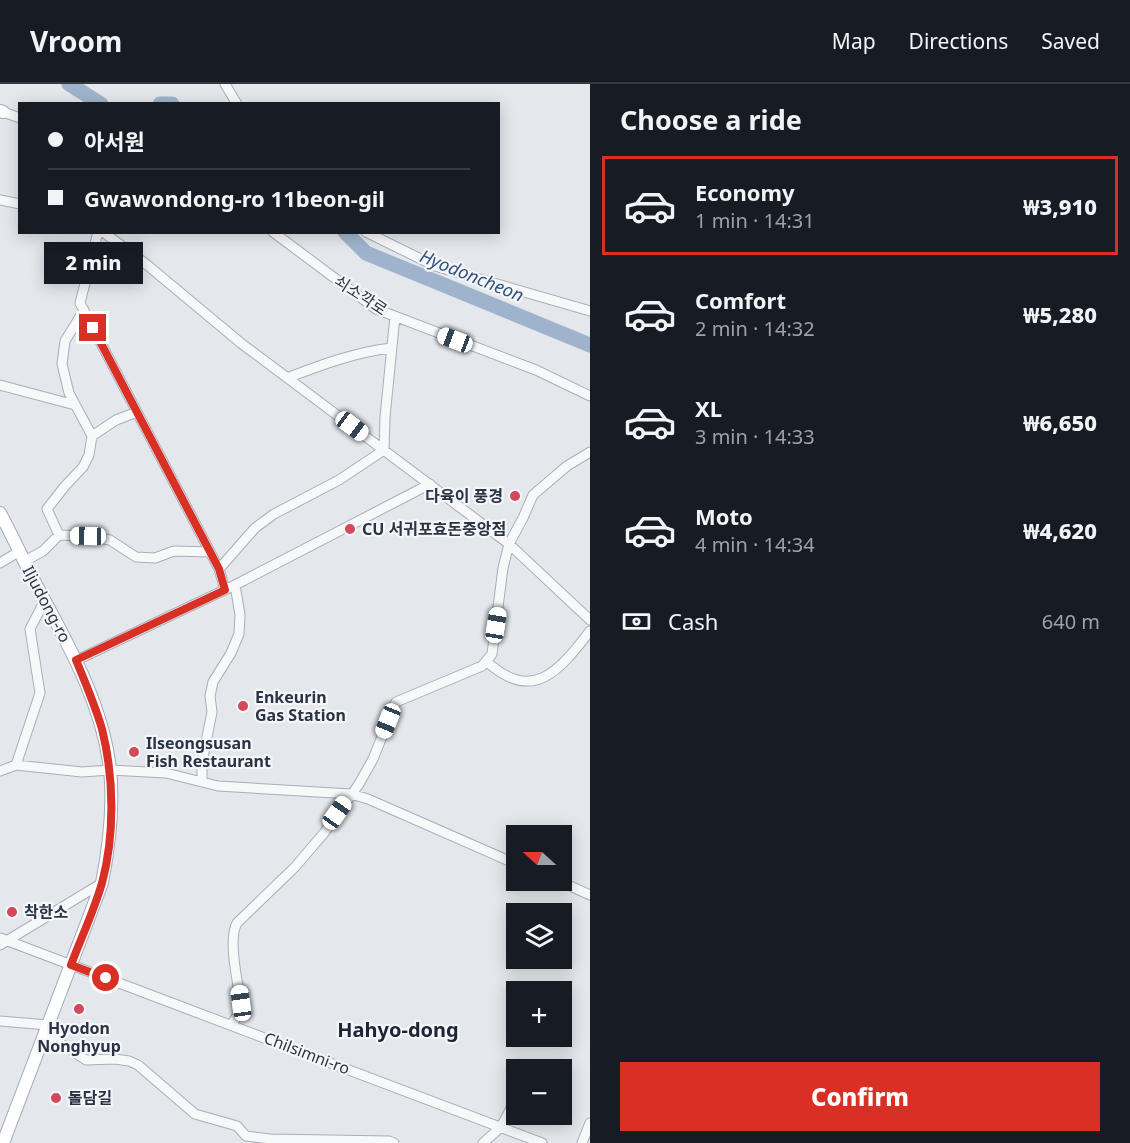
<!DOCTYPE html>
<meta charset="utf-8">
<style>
body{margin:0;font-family:"Noto Sans","Noto Sans KR",sans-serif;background:#20242c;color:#f1f3f6;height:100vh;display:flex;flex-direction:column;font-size:22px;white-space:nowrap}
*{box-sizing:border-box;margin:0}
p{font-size:20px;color:#9ea1a6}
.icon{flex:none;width:33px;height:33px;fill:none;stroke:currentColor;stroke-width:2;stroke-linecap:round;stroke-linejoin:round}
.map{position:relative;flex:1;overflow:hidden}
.side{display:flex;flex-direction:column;background:#171b24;width:540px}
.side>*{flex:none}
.banner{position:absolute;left:18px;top:18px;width:482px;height:132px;border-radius:0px;box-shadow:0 3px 15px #0003;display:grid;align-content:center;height:132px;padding:0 30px;background:#171b24}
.needle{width:39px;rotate:291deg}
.fabs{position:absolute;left:506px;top:741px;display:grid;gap:12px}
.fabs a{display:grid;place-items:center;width:66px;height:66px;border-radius:0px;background:#171b24;box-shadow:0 3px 15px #0003;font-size:30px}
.end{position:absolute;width:27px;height:27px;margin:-14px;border:8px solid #d93025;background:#fff;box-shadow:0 0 0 3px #fff}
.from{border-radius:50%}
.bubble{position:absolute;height:42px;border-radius:0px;background:#171b24;box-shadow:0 3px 15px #0003;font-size:20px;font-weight:800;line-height:42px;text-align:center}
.car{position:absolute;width:18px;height:36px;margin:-18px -9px;border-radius:8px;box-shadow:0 0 4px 2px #0007;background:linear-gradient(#fff 24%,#345 0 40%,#fff 0 76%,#345 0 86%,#fff 0)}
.banner b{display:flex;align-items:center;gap:21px;height:57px;font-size:22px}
.banner b+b{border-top:2px solid #363941}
.banner i{width:15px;height:15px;background:#f1f3f6}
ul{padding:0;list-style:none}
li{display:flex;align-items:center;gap:18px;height:99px;margin:0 12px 9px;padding:0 18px;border:3px solid transparent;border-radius:0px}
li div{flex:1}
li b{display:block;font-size:22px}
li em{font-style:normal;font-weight:800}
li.current{border-color:#d93025}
li>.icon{width:54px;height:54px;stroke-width:1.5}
h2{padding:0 30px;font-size:27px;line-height:72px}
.pay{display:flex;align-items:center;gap:15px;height:66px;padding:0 30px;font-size:22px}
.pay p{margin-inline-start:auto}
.button{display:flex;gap:12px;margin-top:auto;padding:12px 30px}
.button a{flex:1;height:69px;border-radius:0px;background:#d93025;color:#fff;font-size:24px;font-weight:800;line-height:69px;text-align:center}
header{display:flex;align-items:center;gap:36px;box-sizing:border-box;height:84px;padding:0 30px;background:#171b24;border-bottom:2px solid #363941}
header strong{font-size:28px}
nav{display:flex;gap:33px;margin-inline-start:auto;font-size:21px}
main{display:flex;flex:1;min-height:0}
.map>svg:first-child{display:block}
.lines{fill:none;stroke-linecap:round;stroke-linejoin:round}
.river{stroke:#9fb4cc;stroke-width:15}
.minor-casing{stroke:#a9aeb7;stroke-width:11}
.major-casing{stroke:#a3abb8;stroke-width:14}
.minor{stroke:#f7f8fa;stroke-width:9}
.major{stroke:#fff;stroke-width:12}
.route{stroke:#d93025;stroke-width:8}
.poi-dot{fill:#d1495b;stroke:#f4f6f9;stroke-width:2}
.labels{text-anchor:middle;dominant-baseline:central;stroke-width:4.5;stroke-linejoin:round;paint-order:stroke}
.street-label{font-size:16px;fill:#2b3445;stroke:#f4f6f9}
.poi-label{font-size:16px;font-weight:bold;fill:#2b3445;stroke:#f4f6f9;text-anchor:start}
.water-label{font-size:18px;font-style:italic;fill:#34527a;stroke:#f4f6f9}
.quarter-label{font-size:20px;font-weight:bold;fill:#1d2536;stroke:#f4f6f9}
</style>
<header>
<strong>Vroom</strong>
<nav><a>Map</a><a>Directions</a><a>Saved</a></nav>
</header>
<main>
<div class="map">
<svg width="590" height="1059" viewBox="0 0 590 1059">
<rect width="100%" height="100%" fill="#e4e7ec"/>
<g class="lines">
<path class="river" d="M69 0 101 20
M160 20H172
M345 148 366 169 590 261"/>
<defs>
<path id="minor" d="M225 0 237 20
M3 28 20 34
M0 116 20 120
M98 148 80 219 219 485 225 506
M103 148 146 180 242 260 509 460 590 536
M273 148 376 225 536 286 590 312
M366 148 435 182 590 227
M287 294C321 281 356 268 391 264
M0 301 75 321
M92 352 116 336 137 328
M59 451 47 425 65 402 83 383 89 371 92 352 69 309 62 280 65 257 84 226
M25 477 43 467 59 451 88 452 110 456 136 473 155 474 174 467 209 468
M0 479 20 467
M219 485 255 444 274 430 339 396 384 366 385 333 395 232
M77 576 235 501 430 400
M486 577C533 620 559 587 590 547
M16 681 40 609 30 545 45 516
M0 687 16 681 82 688 110 686 166 689 218 702 351 710 368 715 516 780
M202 698V678L212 628 210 612 213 598 231 569 239 550 240 531 235 501
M557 796 590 811
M0 854 542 1059
M0 861 102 799
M0 937 48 941
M232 940 242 924C239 904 227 856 237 839L295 783 324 749 359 700 373 675 396 618 482 582 492 570 503 484 509 460 523 434 533 411 567 382 590 368
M45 949 86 976 115 975 129 977 138 981 195 1030 237 1042 246 1052 270 1055 389 1057 394 1059
M483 1059 501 1043 512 1022
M582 1059 590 1039"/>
<path id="major" d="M0 27 3 28
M0 429C12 451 22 473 33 495 65 555 102 616 110 685 114 723 109 763 102 799L3 1059"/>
</defs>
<use href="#minor" class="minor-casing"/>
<use href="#major" class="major-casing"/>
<use href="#minor" class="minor"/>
<use href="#major" class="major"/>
</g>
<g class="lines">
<path class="route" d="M93 244 219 485 225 506 76 576C85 598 95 621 102 645 114 693 115 751 102 799 94 827 81 854 71 881L106 894"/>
</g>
<g class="poi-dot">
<circle cx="515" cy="412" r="6"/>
<circle cx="350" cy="445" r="6"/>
<circle cx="243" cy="622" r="6"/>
<circle cx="134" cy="668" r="6"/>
<circle cx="12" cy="828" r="6"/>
<circle cx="79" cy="925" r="6"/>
<circle cx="56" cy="1014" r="6"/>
</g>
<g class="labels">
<g class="street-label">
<text transform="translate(361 211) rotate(33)">쇠소깍로</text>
<text transform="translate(47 520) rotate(62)">Iljudong-ro</text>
<text transform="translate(307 969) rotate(21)">Chilsimni-ro</text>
</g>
<g class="poi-label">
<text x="503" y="412" text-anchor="end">다육이 풍경</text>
<text x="362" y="445">CU 서귀포효돈중앙점</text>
<text x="255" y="613">Enkeurin<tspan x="255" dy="18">Gas Station</tspan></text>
<text x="146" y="659">Ilseongsusan<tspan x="146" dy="18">Fish Restaurant</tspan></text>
<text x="24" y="828">착한소</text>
<text x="79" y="944" text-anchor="middle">Hyodon<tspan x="79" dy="18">Nonghyup</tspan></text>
<text x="68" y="1014">돌담길</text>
</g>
<g class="water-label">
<text transform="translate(472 191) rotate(22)">Hyodoncheon</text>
</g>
<g class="quarter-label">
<text x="398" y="945">Hahyo-dong</text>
</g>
</g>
</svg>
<div class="fabs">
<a><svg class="needle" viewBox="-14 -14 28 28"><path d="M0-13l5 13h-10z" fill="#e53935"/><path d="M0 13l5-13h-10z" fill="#9ea1a6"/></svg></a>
<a><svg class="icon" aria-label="layers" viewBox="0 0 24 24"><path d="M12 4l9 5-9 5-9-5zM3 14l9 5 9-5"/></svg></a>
<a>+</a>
<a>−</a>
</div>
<i class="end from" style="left:106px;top:894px"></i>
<i class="end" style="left:93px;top:244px"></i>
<div class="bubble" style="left:44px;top:158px;width:99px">2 min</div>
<i class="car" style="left:455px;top:256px;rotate:291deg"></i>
<i class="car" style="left:352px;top:342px;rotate:127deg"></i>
<i class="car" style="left:88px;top:452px;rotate:271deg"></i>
<i class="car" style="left:496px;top:541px;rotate:9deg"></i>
<i class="car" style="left:388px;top:637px;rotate:202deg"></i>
<i class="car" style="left:337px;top:729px;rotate:35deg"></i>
<i class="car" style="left:241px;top:919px;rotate:352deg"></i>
<div class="banner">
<b><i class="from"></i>아서원</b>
<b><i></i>Gwawondong-ro 11beon-gil</b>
</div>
</div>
<section class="side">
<h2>Choose a ride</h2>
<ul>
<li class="current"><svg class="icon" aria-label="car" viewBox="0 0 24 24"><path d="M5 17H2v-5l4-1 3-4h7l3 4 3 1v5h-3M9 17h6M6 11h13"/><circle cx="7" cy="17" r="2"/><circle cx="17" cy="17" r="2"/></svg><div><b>Economy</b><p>1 min · 14:31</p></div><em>₩3,910</em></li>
<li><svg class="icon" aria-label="car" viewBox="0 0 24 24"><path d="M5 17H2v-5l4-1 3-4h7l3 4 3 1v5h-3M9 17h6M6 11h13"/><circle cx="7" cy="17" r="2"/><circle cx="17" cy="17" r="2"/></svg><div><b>Comfort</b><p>2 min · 14:32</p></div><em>₩5,280</em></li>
<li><svg class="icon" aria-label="car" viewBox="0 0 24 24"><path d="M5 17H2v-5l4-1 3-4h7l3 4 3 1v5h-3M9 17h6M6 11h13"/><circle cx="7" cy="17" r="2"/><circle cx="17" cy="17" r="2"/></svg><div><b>XL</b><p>3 min · 14:33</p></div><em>₩6,650</em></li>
<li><svg class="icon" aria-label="car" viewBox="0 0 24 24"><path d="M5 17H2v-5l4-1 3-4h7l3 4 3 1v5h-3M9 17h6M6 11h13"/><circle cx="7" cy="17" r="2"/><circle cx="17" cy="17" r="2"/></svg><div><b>Moto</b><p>4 min · 14:34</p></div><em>₩4,620</em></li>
</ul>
<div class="pay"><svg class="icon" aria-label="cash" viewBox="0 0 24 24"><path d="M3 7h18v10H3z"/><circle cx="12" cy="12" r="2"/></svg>Cash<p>640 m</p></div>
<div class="button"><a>Confirm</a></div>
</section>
</main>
